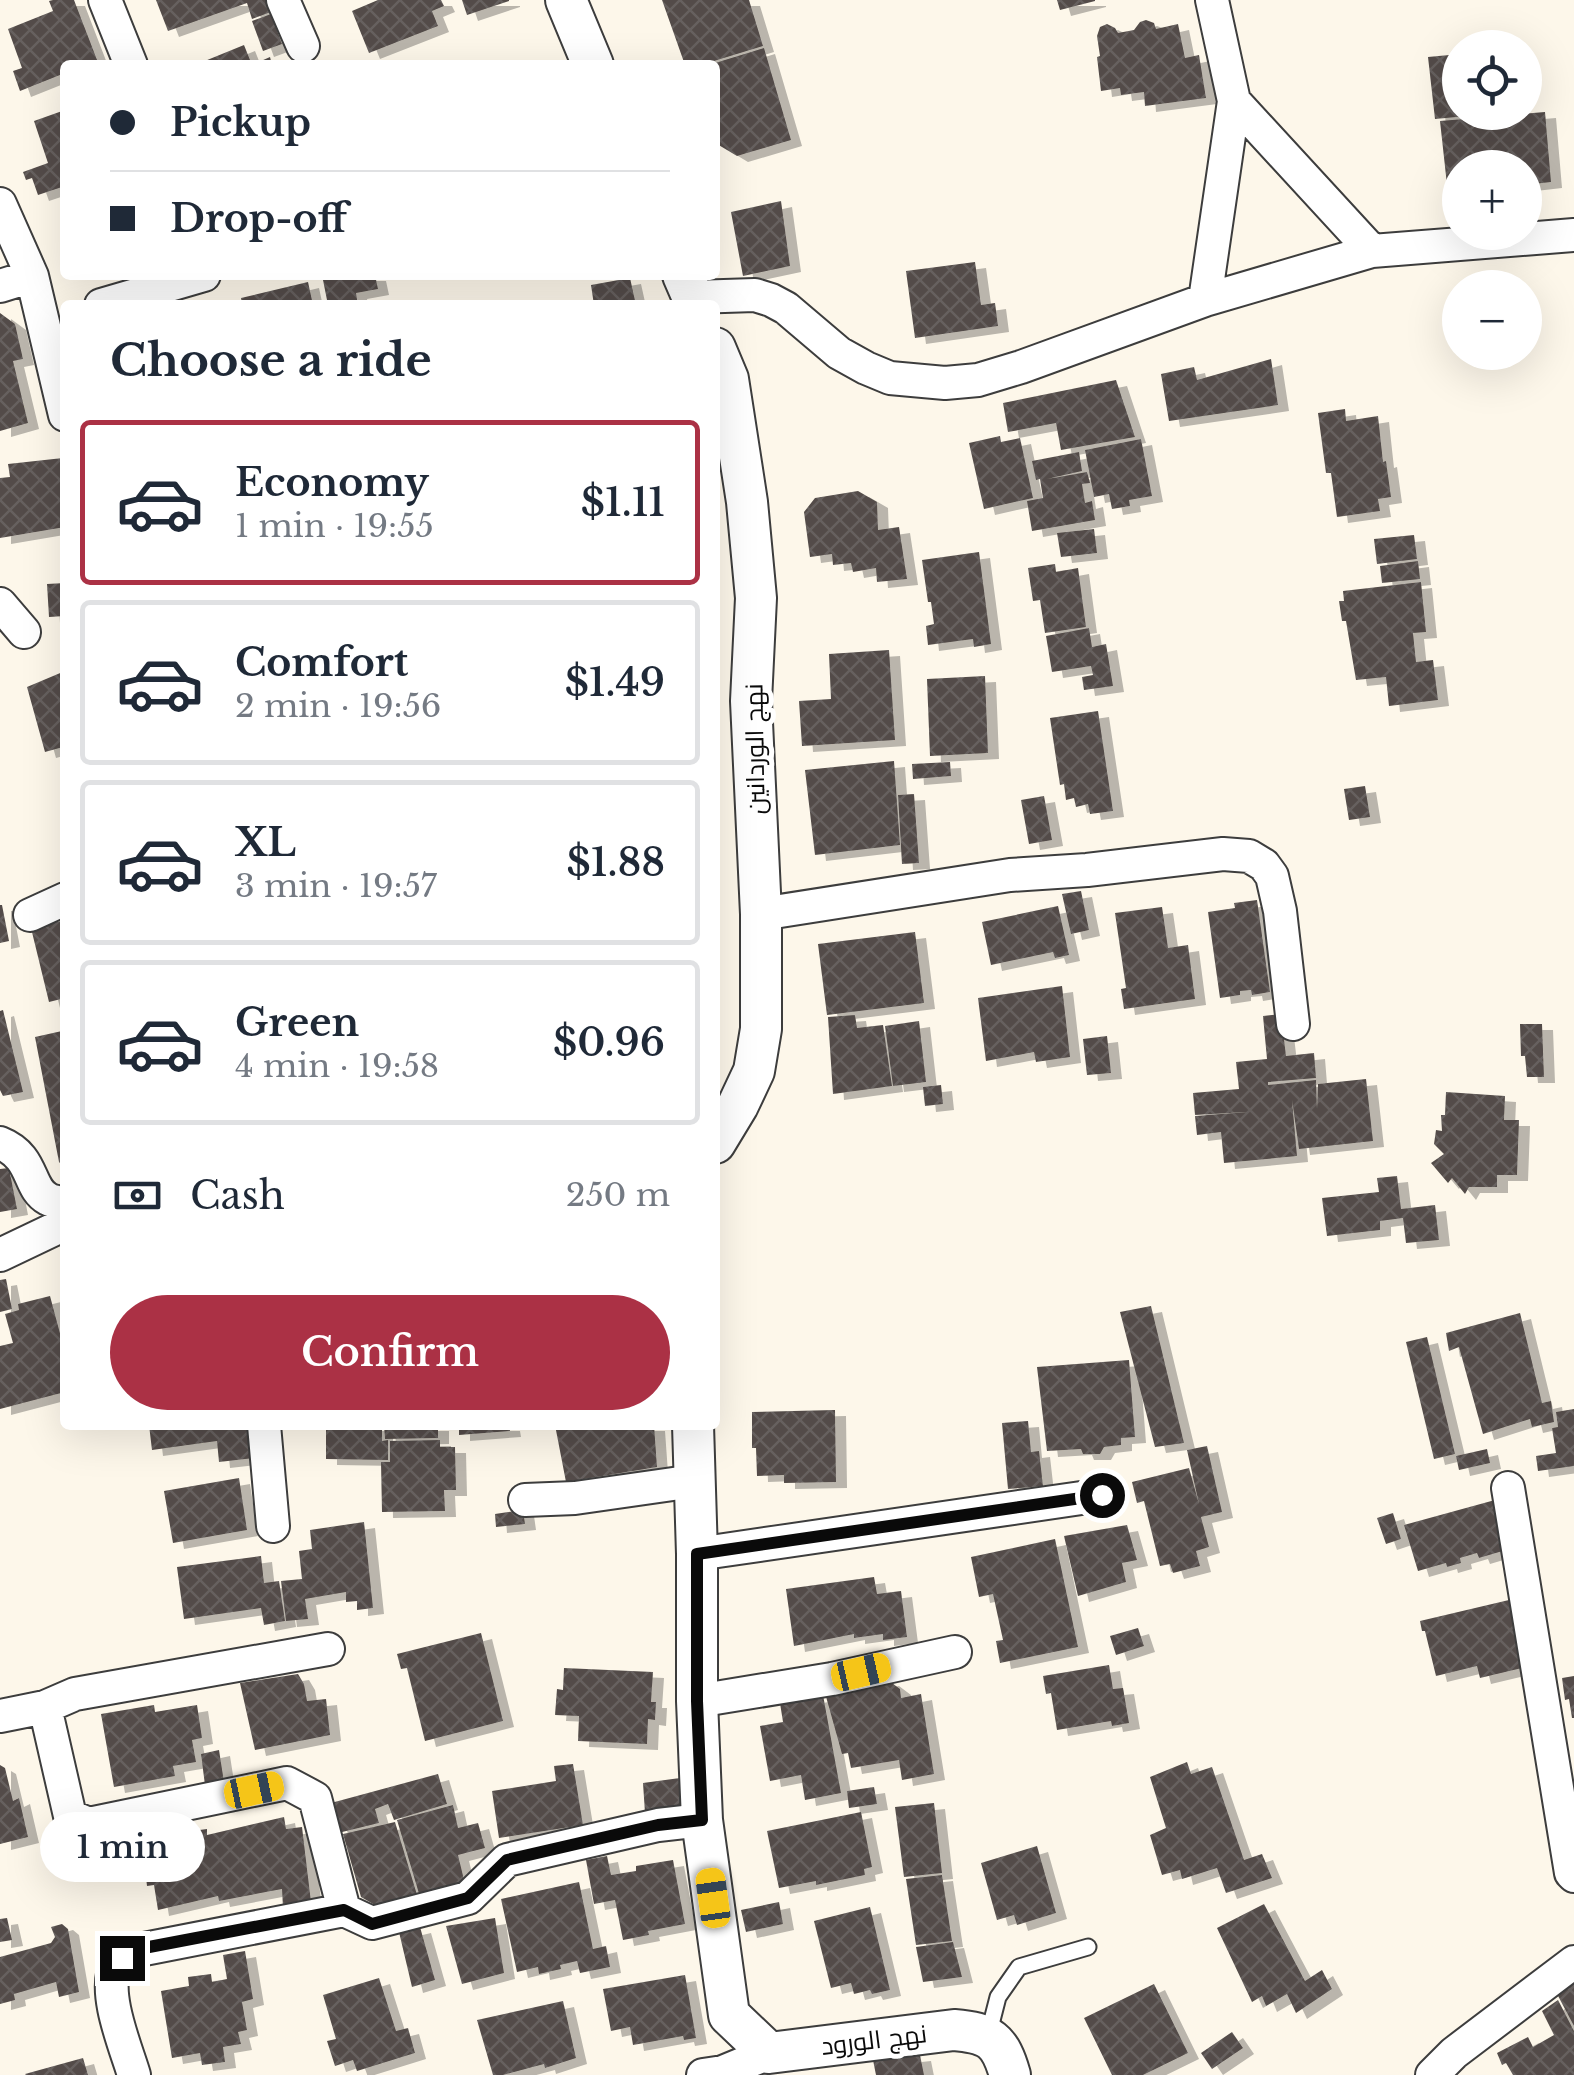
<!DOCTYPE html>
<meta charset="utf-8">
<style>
body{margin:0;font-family:"Libre Baskerville",Cairo,serif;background:#f6f6f7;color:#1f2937;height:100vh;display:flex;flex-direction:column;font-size:38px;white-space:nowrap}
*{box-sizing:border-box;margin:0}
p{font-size:32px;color:#747a83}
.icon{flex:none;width:55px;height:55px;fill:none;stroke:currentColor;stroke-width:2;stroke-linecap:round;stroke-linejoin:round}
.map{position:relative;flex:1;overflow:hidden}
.sheet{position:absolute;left:60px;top:300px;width:660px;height:1130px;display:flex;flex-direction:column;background:#fff;border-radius:10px;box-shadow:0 10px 40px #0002}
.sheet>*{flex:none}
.guide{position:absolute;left:60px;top:60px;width:660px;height:220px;border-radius:10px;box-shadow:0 10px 40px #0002;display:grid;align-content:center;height:220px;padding:0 50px;background:#fff}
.controls{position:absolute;left:1442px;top:30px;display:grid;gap:20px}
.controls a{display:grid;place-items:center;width:100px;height:100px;border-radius:50%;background:#fff;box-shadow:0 10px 40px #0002;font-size:50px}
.end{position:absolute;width:45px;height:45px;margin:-22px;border:12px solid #0a0a0a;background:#fff;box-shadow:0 0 0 5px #fff}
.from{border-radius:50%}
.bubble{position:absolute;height:70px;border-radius:35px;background:#fff;box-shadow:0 10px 40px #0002;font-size:32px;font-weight:600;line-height:70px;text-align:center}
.car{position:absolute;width:30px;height:60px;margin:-30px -15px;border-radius:12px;box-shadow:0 0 8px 2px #0007;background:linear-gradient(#f5c518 24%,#345 0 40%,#f5c518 0 76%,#345 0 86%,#f5c518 0)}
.guide b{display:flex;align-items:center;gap:35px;height:95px;font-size:38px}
.guide b+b{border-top:2px solid #e0e1e3}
.guide i{width:25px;height:25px;background:#1f2937}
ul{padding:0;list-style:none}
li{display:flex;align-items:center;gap:30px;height:165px;margin:0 20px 15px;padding:0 30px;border:5px solid #e0e1e3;border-radius:10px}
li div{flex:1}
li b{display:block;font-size:38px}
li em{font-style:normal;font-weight:600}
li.active{border-color:#ab3145}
li>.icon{width:90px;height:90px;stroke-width:1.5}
h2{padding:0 50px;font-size:45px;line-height:120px}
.pay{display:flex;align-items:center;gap:25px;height:110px;padding:0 50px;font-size:38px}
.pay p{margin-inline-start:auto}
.button{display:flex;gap:20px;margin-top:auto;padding:20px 50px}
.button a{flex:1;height:115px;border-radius:60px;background:#ab3145;color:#fff;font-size:40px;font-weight:600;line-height:115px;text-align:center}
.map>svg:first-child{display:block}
.building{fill:url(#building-cross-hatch);filter:url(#shadow)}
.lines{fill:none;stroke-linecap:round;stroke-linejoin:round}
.service-casing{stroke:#3d3d3d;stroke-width:19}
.minor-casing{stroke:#3d3d3d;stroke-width:36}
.tertiary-casing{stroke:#3d3d3d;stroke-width:44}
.service{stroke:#fff;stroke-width:15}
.minor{stroke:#fff;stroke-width:32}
.tertiary{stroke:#fff;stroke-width:40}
.route{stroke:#0a0a0a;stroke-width:12}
.labels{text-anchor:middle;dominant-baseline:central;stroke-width:10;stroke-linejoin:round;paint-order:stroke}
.street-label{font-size:25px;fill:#0a0a0a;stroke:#fff}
</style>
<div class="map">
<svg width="1574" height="2075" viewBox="0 0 1574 2075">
<defs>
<pattern id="building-cross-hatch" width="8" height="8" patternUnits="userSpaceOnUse" patternTransform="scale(2.5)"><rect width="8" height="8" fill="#524b48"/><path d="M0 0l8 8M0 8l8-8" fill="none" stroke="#66605e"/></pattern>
<filter id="shadow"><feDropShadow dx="11" dy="6" stdDeviation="0" flood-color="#0004"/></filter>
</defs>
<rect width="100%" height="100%" fill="#fdf7ea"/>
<path class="building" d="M53 0H74L99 65H65V87L60 75 20 91 13 71 22 68 8 29 53 11 49 1Z
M156 0H266L271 12 252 19 247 3 168 31Z
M378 0H441L444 6 432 11 438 26 369 53 352 11Z
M462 0H509V1L467 15Z
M662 0H749L763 46 701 65H685Z
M1057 0H1095V1L1060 10Z
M271 14 282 44 263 51 252 21Z
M1146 20 1154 23 1156 29 1178 24 1185 58 1199 55 1206 98 1145 106 1144 92 1121 95 1120 88 1101 91 1097 57 1100 56 1097 36 1100 27 1107 24 1115 28 1118 33 1134 30 1140 22Z
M244 45 252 65 270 57 272 65H195Z
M764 48 791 140 737 156 717 144 715 137 717 122 715 63Z
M1460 54V112H1478V115L1435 119 1428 57Z
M65 110V186L38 195 32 178 26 180 23 172 48 163 34 121Z
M1545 112 1551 182 1525 185V168H1460V193L1448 194 1440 121Z
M781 201 790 266 743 276 731 212Z
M975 262 981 305 995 303 998 326 915 338 906 271Z
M322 275H375L378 289 356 293 358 305H328Z
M630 278 636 305H594L591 285Z
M308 282 313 305H242L241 298Z
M0 313 15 324 23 359 13 361 28 423 0 431Z
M1271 359 1278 405 1169 421 1161 374 1194 367 1197 380Z
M1116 380 1135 437 1061 450 1056 423 1008 432 1003 403Z
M1345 409 1346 421 1378 416 1383 462 1386 461 1391 497 1378 499 1380 511 1337 517 1331 473H1326L1318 413Z
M1000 436 1001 442 1020 438 1033 498 984 509 969 443Z
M1141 439 1152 496 1129 500 1130 506 1112 509 1109 494 1094 497 1085 450Z
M1079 452 1082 471 1047 479 1087 472 1090 483 1082 484 1085 503 1092 501 1095 520 1032 531 1027 501 1043 498 1040 479 1036 480 1032 461Z
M63 458 65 527 0 538V478L10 477 8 464Z
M858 491 877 502 878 530 899 527 907 579 877 582 876 568 853 572 851 563 833 565 832 554 810 557 804 512 815 498Z
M1094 529 1097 553 1061 557 1057 533Z
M1414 535 1417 559 1377 564 1374 539Z
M979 552 991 644 974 647 973 639 928 645 926 626 934 624 931 602H928L922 560Z
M1418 561 1420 579 1382 583 1380 566Z
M1055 564 1056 572 1078 568 1086 627 1045 633 1040 600 1033 601 1028 568Z
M1421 582 1426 632 1413 633 1416 662 1433 660 1438 700 1389 706 1386 677 1356 680 1346 621H1342L1339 601H1344L1343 591Z
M65 583V616L49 617 47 584Z
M1089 628 1092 647 1106 644 1113 686 1084 690 1082 677 1093 675 1091 666 1052 672 1046 636Z
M889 650 895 740 802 746 799 701 831 699 829 654Z
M65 671V744L63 747 45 752 27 687Z
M985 676 988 753 930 756 927 679Z
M1098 711 1113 811 1090 814 1088 804 1076 807 1074 798 1066 800 1064 784 1060 785 1050 718Z
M894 761 900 845 815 855 805 770Z
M950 762 951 776 913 779 912 764Z
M1365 786 1370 817 1349 820 1344 789Z
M914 794 919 863 902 864 898 795Z
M1044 796 1052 840 1029 844 1021 800Z
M1081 891 1089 930 1071 934 1062 894Z
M1257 900 1270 992 1252 995 1251 990 1240 991V995L1220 998 1208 912 1235 908 1234 903Z
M0 905H2L9 941 0 943Z
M1058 906 1069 955 1055 958 1053 952 991 965 982 922Z
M1162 907 1168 948 1188 945 1195 999 1124 1009 1121 989 1126 988 1115 913Z
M65 920V998L49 1002 31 928Z
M915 932 924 1003 827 1015 818 944Z
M1062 986 1070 1057 1036 1062 1034 1052 986 1061 978 998Z
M3 1010 23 1092 3 1096 0 1090V1011Z
M1281 1014 1286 1056 1314 1053 1316 1078 1268 1082V1085L1316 1080 1317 1109 1318 1084 1366 1079 1373 1141 1299 1149 1292 1100 1297 1156 1224 1163 1221 1132 1197 1135 1195 1116 1247 1112 1195 1115 1193 1093 1239 1089 1236 1062 1267 1059 1263 1016Z
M855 1015 857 1028 883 1025 892 1086 833 1094 828 1017Z
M919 1021 926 1082 893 1086 885 1026Z
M1520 1024H1542L1544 1077H1527L1525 1056H1521Z
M62 1031 65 1048V1168L59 1162 35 1037Z
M1107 1036 1111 1073 1087 1075 1083 1039Z
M941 1085 943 1104 925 1106 923 1087Z
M1446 1092 1505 1096 1504 1120H1519L1517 1175H1497V1187H1469L1465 1194 1452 1178 1448 1183 1431 1163 1444 1154 1434 1144 1436 1130 1442 1131 1441 1115H1445Z
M9 1168 17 1209 0 1212V1169Z
M1397 1176 1401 1209 1435 1205 1439 1240 1406 1243 1403 1218 1380 1221V1230L1327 1236 1322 1198 1379 1192 1377 1178Z
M6 1279 12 1309 0 1312V1280Z
M50 1296 65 1352V1392L0 1409V1346L13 1343 5 1314 19 1310 18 1304Z
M1151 1306 1184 1443 1155 1447 1120 1312Z
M1520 1313 1542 1403 1551 1401 1554 1422 1532 1427 1530 1419 1483 1434 1459 1347 1449 1351 1446 1333Z
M1427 1337 1455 1454 1434 1459 1406 1342Z
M1129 1360 1135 1437 1121 1438V1445L1104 1447 1100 1454H1083L1081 1449 1047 1451 1037 1367Z
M1574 1409V1466L1538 1471 1536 1456 1556 1453 1552 1428 1558 1427 1556 1412Z
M835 1410 836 1482 784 1483V1475L757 1476 756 1448H752V1412Z
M1028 1421 1031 1452 1039 1451 1043 1486 1008 1489 1002 1423Z
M149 1425H249L254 1458 219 1462 217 1441 152 1450Z
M326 1425H382V1441L388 1440V1460L326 1459Z
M384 1425H438V1438L385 1439Z
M459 1425H509L510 1431 459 1435Z
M555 1425H654L657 1467 566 1482Z
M440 1440V1447H455L456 1490H444L445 1511 382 1512 381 1462H390V1441Z
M1207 1446 1222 1512 1201 1517 1209 1547 1196 1551 1200 1566 1173 1573 1170 1564 1160 1566 1144 1501 1137 1503 1132 1482 1189 1468 1199 1504 1187 1450Z
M1487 1449 1490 1463 1459 1470 1456 1456Z
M239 1478 247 1530 173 1543 164 1491Z
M1495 1500 1506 1550 1479 1558 1477 1553 1460 1558 1461 1563 1447 1567 1446 1563 1418 1571 1404 1525Z
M523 1510 525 1524 496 1527 495 1514Z
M1393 1513 1401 1539 1386 1544 1377 1518Z
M364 1522 373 1608 357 1610V1601L346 1602V1592L305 1599 308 1619 286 1621 281 1581 302 1579 299 1551 312 1549 310 1530Z
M1127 1525 1137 1560 1122 1563 1126 1582 1078 1596 1064 1536Z
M1055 1539 1078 1647 1000 1663 996 1641 1003 1640 993 1594 979 1597 971 1557Z
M261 1556 264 1583 279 1581 285 1621 264 1625 261 1608 184 1619 177 1567Z
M874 1577 877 1594 901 1591 907 1637 883 1640V1634L854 1638V1634L794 1646 786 1589Z
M1509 1600 1522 1668 1480 1678 1477 1666 1436 1676 1425 1631H1422L1420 1621Z
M1138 1628 1144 1646 1116 1655 1110 1636Z
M481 1633 503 1721 425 1741 407 1668 401 1669 397 1654Z
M1109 1665 1113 1689 1123 1688 1129 1723 1112 1726 1111 1721 1057 1730 1051 1693 1046 1694 1043 1676Z
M564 1668 653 1672 651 1702H656L655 1720 648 1719 647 1744 578 1741 579 1716 555 1715 557 1689 563 1690Z
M298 1674 304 1684 307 1701 326 1699 330 1735 255 1750 240 1683Z
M1574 1676V1718H1572L1569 1699 1565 1700 1562 1678Z
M888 1680 900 1689 901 1698 921 1694 934 1774 902 1780 899 1760 851 1768 848 1753 842 1754 825 1693Z
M823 1695 841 1793 805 1800 801 1775 770 1781 760 1726 783 1722 780 1703Z
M154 1705 155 1712 197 1705 202 1738 192 1740 196 1762 173 1766 175 1776 114 1787 101 1714Z
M219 1750 224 1782 205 1785 201 1754Z
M1187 1762 1191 1774 1212 1767 1244 1860 1262 1854 1272 1878 1226 1893 1217 1868 1182 1879 1180 1870 1162 1875 1150 1835 1166 1828 1150 1777Z
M573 1764 583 1825 499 1838 492 1791 556 1781 554 1766Z
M0 1765 5 1768 13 1801 19 1798 28 1837 0 1844Z
M438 1774 447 1804 394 1820 388 1804 375 1809 379 1823 338 1833 331 1803Z
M680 1778 681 1808 645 1813 643 1783Z
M874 1787 877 1804 849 1808 847 1791Z
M934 1803 942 1873 904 1877 895 1807Z
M453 1805 458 1828 478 1823 485 1848 458 1855 465 1884 420 1897 397 1820Z
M861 1812 872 1867 864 1869 865 1875 816 1885V1881L779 1888 767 1831Z
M284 1817 286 1829 302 1827 311 1902 283 1908 282 1889 219 1901 218 1896 158 1910 154 1885 147 1886 144 1859 150 1845 162 1835 207 1829V1835Z
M395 1822 418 1898 375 1905 361 1897 343 1834Z
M1037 1846 1056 1913 1017 1925 1014 1915 997 1920 981 1863Z
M607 1856 611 1875 636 1871V1866L673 1860 685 1924 648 1931 649 1935 623 1940 615 1900 594 1904 586 1860Z
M942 1875 952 1941 916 1945 906 1879Z
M579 1882 593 1949 606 1946 610 1967 580 1973 577 1961 560 1965 561 1969 539 1974 538 1967 517 1972 501 1899Z
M779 1902 783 1924 746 1932 741 1910Z
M1264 1904 1305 1981 1322 1970 1332 1989 1296 2013 1287 1994 1266 2006 1262 1996 1252 2002 1217 1928Z
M870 1907 890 1990 872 1994 870 1990 854 1994 851 1983 831 1988 814 1921Z
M7 1918 12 1940 0 1942V1919Z
M495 1918 504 1973 462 1984 446 1926Z
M62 1924 68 1929 79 1992 59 1997 56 1982 14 1994 15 2000 0 2004V1957L51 1943 55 1937 51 1927Z
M420 1927 435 1980 412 1987 399 1932Z
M953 1942 962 1977 923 1982 916 1947Z
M245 1951 253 1999 242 2002 247 2030 238 2032 241 2044 223 2047 225 2062 202 2065 200 2053 172 2058 161 1991 189 1986 188 1977 211 1974 212 1982 227 1979 223 1955Z
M685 1975 696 2038 684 2040 683 2036 633 2045 630 2027 611 2031 603 1989Z
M379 1978 396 2031 408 2028 415 2053 357 2071 353 2060 335 2066 327 2041 336 2039 323 1995Z
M1574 1983V2026L1557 1994Z
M1154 1984 1188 2053 1143 2075H1112L1084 2018Z
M1558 2000 1574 2031V2075H1513L1506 2063 1502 2065 1497 2053 1528 2037 1533 2047 1554 2035 1542 2011Z
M563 2001 576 2058 545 2068 544 2064 503 2075H493L477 2020Z
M1232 2032 1243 2048 1212 2069 1201 2053Z
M920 2055 924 2075H876L873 2060Z
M83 2058 88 2075H26L25 2074Z"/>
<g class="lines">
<defs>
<path id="service" d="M988 2036 998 1997 1019 1967 1088 1947"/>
<path id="minor" d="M105 0 131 65
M283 0 303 46
M1212 0 1234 101 1372 251 1574 235
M0 204 32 276 65 415
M0 286 32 276
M693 297 755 295 771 300 786 308 839 353 866 368 890 378 945 383 978 380 1021 367 1205 300 1372 251
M1205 300 1234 101
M101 305 204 275
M0 604 24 632
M761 914 1010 875 1087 870 1223 854 1249 856 1264 865 1272 876 1280 911 1293 1024
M30 915 65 899
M0 1143C35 1157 27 1188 48 1199 53 1202 59 1202 65 1203
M0 1255 65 1224
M264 1425 273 1526
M1508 1488 1571 1873 1574 1876
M525 1500 575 1498 694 1481
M697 1554 1102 1495
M697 1701 832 1679 955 1652
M45 1707 70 1816 89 1824 287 1783 315 1798 344 1910
M0 1716 45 1707 75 1694 328 1649
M134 2075C126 2048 102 1992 116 1966 120 1958 127 1955 134 1951L344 1910 372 1923 468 1898 507 1860 658 1825 702 1820
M703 2075 723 2072 769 2053
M1432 2075 1454 2053 1574 1962"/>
<path id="tertiary" d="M566 0 593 65
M683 275 696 305
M715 348 728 379 747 502 756 598 751 701 761 914V1029L754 1071 738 1105 715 1143
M693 1425 697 1554V1701L702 1820 729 2015 769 2053 954 2030C990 2033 1000 2040 1010 2075"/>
</defs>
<use href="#service" class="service-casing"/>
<use href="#minor" class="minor-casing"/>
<use href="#tertiary" class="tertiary-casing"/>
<use href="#service" class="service"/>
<use href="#minor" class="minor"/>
<use href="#tertiary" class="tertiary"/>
</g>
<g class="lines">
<path class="route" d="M122 1958 134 1950 149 1947 344 1910 372 1924 468 1898 507 1860 658 1825 702 1820 697 1701V1554L1102 1495"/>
</g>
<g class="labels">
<g class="street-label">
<text transform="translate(755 749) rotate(-91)">نهج الوردانين</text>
<text transform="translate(874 2040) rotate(-7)">نهج الورود</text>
</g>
</g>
</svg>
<div class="controls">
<a><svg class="icon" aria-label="locate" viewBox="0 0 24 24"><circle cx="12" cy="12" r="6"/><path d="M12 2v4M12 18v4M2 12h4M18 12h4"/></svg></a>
<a>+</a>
<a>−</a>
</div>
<i class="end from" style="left:1102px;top:1495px"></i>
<i class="end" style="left:122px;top:1958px"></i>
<div class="bubble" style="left:40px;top:1812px;width:165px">1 min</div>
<i class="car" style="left:861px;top:1672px;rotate:77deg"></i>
<i class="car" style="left:254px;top:1790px;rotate:78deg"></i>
<i class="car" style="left:713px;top:1898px;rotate:352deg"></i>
<div class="guide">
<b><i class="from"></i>Pickup</b>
<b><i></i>Drop-off</b>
</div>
<section class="sheet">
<h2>Choose a ride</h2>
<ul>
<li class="active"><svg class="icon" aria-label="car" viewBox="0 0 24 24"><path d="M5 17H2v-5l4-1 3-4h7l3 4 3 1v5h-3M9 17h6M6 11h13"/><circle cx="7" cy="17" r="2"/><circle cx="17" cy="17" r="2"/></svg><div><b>Economy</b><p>1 min · 19:55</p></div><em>$1.11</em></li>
<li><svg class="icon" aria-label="car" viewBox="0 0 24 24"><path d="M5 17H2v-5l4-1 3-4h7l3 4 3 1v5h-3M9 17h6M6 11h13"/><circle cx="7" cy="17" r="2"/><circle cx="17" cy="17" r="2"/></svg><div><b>Comfort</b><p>2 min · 19:56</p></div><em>$1.49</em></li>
<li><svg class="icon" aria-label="car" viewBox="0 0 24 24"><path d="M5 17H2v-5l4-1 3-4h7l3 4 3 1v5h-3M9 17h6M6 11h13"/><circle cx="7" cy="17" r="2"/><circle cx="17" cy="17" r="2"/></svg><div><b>XL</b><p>3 min · 19:57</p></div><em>$1.88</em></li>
<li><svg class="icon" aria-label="car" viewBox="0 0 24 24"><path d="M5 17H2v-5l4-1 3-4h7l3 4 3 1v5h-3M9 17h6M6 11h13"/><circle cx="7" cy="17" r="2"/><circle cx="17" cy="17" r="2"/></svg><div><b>Green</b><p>4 min · 19:58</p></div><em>$0.96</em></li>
</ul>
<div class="pay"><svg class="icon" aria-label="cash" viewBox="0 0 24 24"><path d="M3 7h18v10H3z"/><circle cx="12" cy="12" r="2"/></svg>Cash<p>250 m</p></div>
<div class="button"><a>Confirm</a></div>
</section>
</div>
